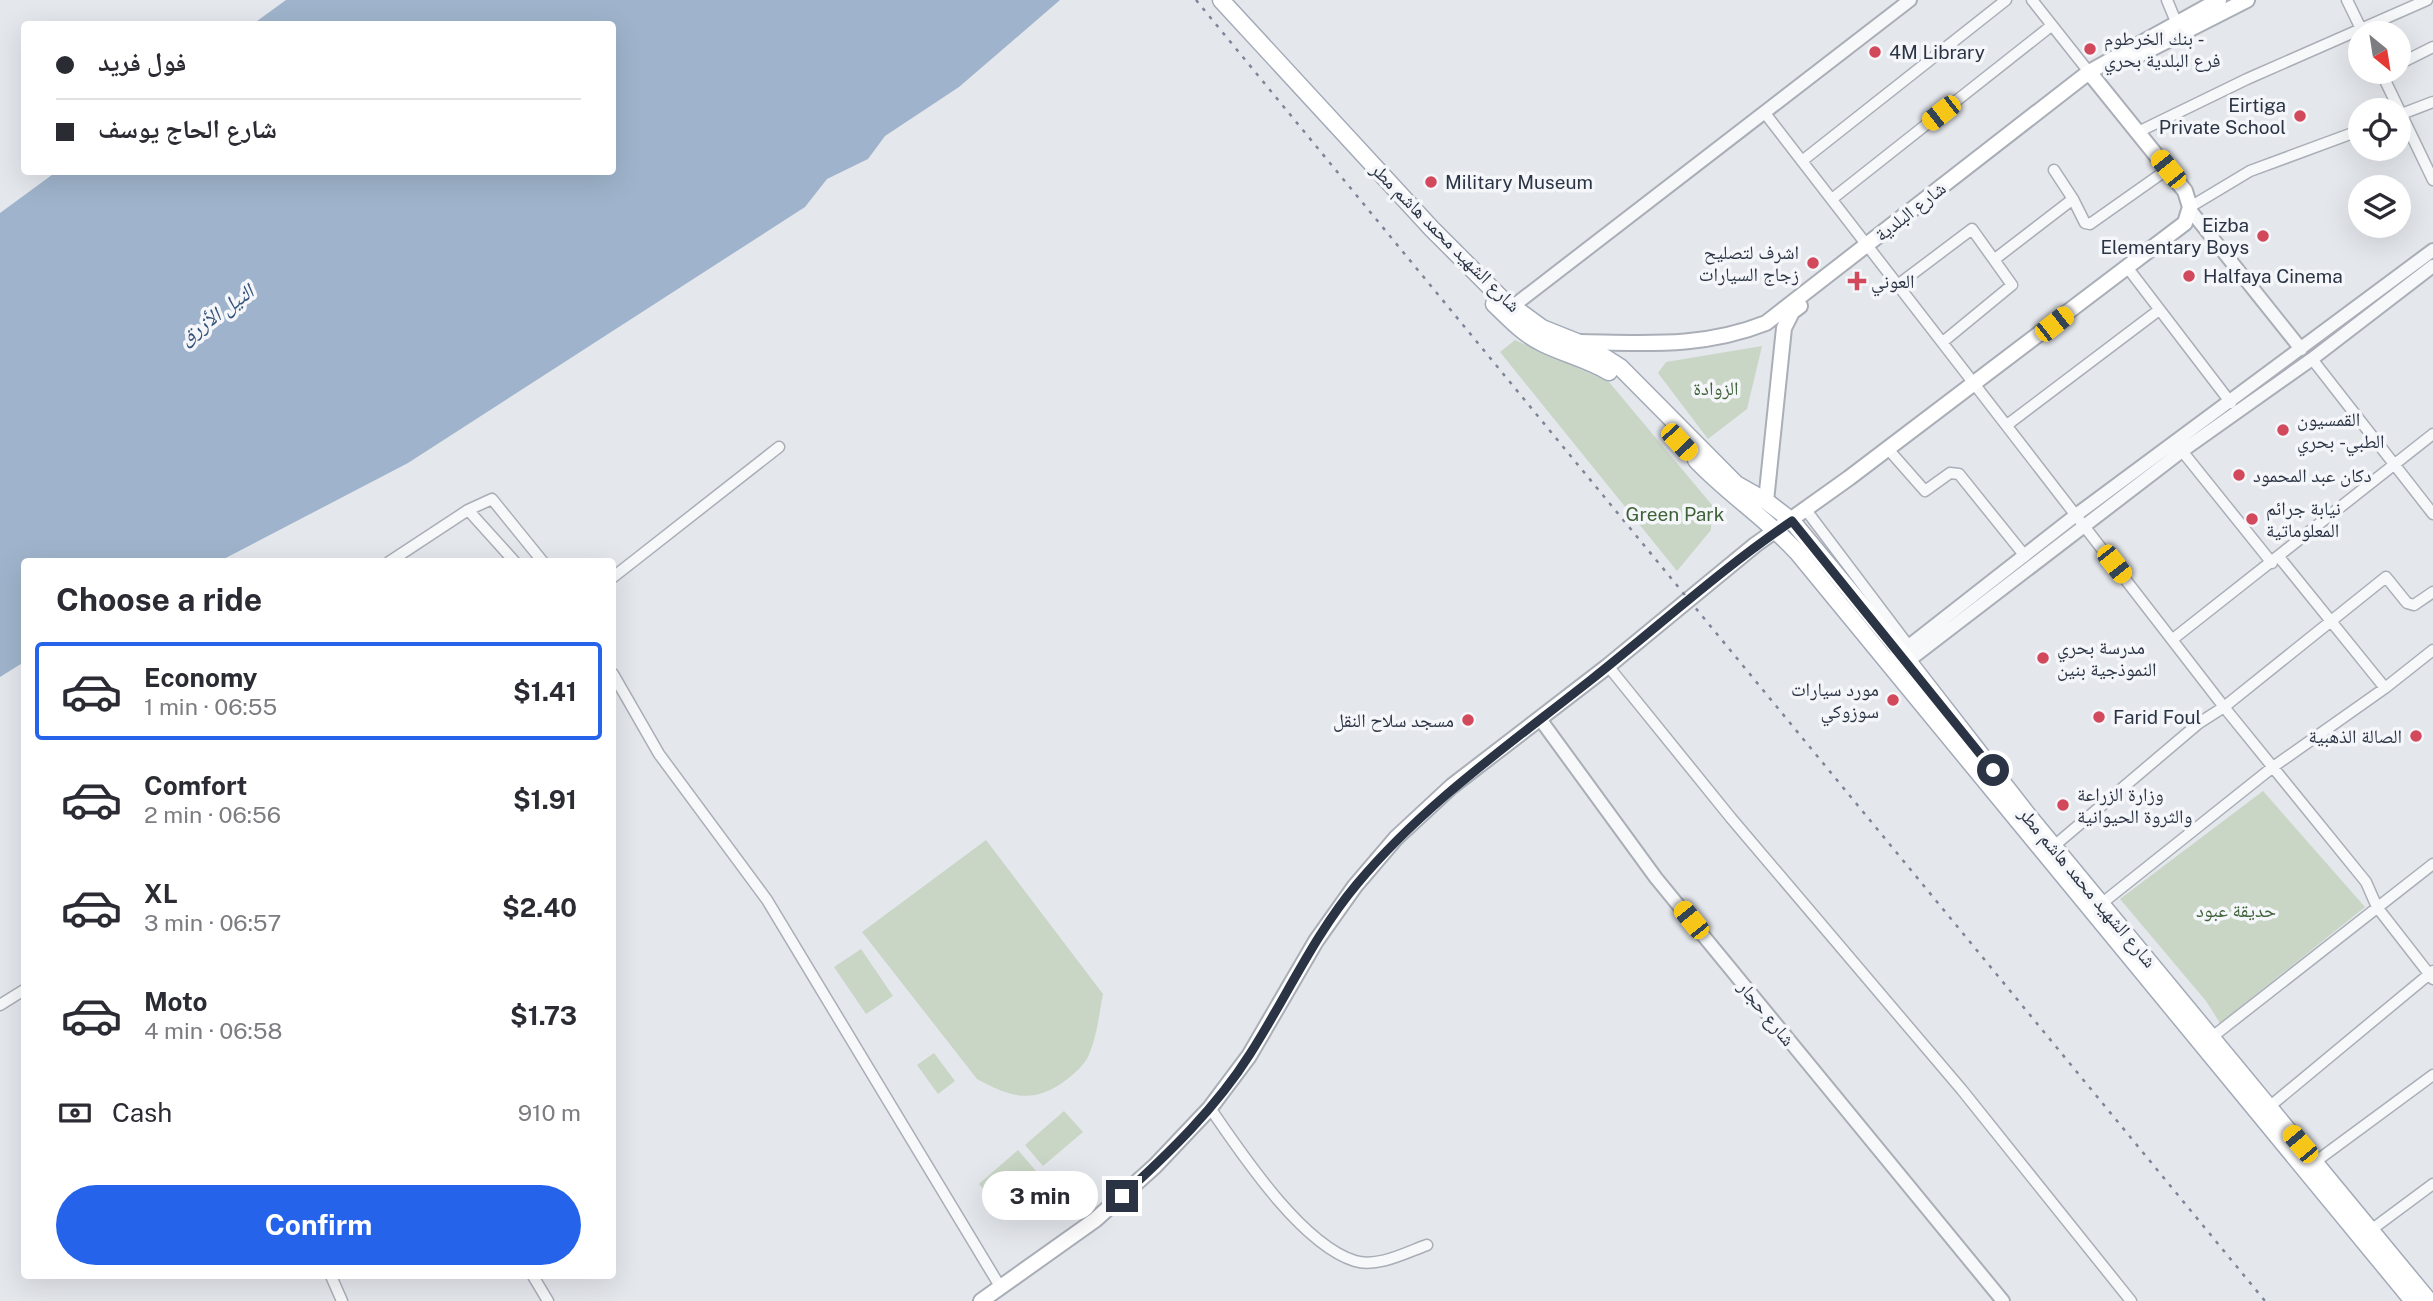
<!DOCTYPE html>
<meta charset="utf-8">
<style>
body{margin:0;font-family:"Public Sans","Noto Naskh Arabic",sans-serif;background:#f7f7f7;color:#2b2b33;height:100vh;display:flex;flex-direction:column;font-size:26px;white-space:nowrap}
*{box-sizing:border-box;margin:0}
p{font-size:23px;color:#7c7c81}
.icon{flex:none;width:38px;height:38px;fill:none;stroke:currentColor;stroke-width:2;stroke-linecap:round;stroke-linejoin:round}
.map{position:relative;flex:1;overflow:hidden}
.drawer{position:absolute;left:21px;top:558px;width:595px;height:721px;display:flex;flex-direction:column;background:#fff;border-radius:7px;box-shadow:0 7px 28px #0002}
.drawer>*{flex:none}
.hud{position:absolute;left:21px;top:21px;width:595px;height:154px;border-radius:7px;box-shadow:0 7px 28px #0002;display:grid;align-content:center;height:154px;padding:0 35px;background:#fff}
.needle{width:46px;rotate:150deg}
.controls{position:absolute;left:2348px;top:21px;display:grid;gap:14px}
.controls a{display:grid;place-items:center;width:63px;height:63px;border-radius:50%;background:#fff;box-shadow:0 7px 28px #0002;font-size:35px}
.end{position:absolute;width:32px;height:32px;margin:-16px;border:9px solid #2b3445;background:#fff;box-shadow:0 0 0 4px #fff}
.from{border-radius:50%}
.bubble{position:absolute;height:49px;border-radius:24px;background:#fff;box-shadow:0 7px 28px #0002;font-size:23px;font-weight:700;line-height:49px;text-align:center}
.car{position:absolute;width:21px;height:42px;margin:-21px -10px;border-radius:9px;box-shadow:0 0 5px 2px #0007;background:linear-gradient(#f5c518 24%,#345 0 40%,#f5c518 0 76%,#345 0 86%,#f5c518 0)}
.hud b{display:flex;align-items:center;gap:24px;height:66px;font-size:26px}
.hud b+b{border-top:2px solid #e1e1e2}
.hud i{width:18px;height:18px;background:#2b2b33}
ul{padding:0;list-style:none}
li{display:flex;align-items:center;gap:21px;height:98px;margin:0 14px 10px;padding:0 21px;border:4px solid transparent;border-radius:7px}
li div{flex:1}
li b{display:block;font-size:26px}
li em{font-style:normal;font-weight:700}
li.on{border-color:#2563eb}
li>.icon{width:63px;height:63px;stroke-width:1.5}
h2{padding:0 35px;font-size:32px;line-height:84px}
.pay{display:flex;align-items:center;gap:18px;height:77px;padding:0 35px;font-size:26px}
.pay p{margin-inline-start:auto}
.button{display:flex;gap:14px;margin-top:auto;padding:14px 35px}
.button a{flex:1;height:80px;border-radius:42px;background:#2563eb;color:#fff;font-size:28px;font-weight:700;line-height:80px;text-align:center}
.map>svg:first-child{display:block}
.green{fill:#c9d6c5}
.water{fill:#9fb4cc}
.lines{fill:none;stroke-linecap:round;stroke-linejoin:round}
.minor-casing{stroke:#a9aeb7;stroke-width:13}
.tertiary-casing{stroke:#a9aeb7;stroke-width:16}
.secondary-casing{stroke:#a9aeb7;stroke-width:18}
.primary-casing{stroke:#a3abb8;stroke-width:19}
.minor{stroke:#f7f8fa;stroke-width:10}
.tertiary{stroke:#f7f8fa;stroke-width:12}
.secondary{stroke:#fff;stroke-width:14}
.primary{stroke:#fff;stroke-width:16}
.rail{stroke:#7d8696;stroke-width:2.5;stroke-dasharray:3.5 7;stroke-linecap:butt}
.route{stroke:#2b3445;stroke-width:9}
.poi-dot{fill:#d1495b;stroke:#f4f6f9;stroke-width:2.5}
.labels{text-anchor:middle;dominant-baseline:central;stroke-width:7;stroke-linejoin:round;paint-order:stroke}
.poi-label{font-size:19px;fill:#2b3445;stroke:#f4f6f9;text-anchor:start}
.street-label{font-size:19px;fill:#2b3445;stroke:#f4f6f9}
.park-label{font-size:19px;fill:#3f6138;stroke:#f4f6f9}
.water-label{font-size:21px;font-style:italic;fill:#34527a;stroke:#f4f6f9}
</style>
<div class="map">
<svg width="2433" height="1301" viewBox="0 0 2433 1301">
<rect width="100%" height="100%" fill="#e4e7ec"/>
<path class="green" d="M1515 340 1609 382 1712 505 1711 530 1677 571 1500 352Z
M1762 346 1747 409 1708 439 1658 373 1666 362Z
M2263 791 2365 907 2220 1023 2206 1001 2120 899Z
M986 840 1103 994C1099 1014 1097 1037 1088 1057 1083 1066 1074 1074 1066 1080 1033 1105 1010 1097 977 1079L862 932Z
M861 949 893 996 866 1014 834 967Z
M934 1053 955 1081 938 1094 917 1065Z
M1064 1111 1083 1132 1043 1166 1025 1145Z
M1018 1150 1036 1171 997 1205 979 1184Z"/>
<path class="water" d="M286 0H1060L959 87 885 136 868 159 827 179 805 207 408 463 218 562H24V662L0 677V213L56 172H612V24H253Z"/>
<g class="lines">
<defs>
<path id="minor" d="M2032 0 2089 72
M2167 0 2179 29
M2347 0 2363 33
M2399 64 2433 47
M2381 72 2433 180
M1764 112 2224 707 2366 882 2377 907 2433 979
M2399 115 2433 102
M2138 132 2247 79 2427 0
M1802 161 2006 0
M2054 170 2073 199
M1832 199 2051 26
M2190 207 2250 171 2361 130
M1995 259 2073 199 2085 223 2090 224 2168 169
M2127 267 2231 403
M1899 284 1972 229 2012 285 1944 341
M2312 359 2433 514
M2007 425 2159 310
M1888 449 1925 491 1950 473 1959 474 2025 556
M2182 451 2272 563
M1806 510 1908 645
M2279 557 2385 688
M389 562 468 510
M515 562 468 510 492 499 543 562
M612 578 779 447
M2173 639 2433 434
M1608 666 1731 818 1962 1090 2131 1301
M613 674 659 754 767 900 1001 1288
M2054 846 2199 723 2224 707 2386 577 2407 603 2414 605 2433 592
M2101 904 2273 767 2385 688 2433 650
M0 1005 24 990
M2207 1041 2433 864
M2269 1107 2433 971
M1210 1108C1241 1153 1301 1244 1355 1261 1378 1268 1407 1252 1427 1245
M2315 1162 2433 1075
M2371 1230 2433 1184
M331 1276 342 1301
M533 1276 548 1301"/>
<path id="tertiary" d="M2190 210 2301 349
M1512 307 1910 0
M1887 663 2076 515 2433 250
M1903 665 2182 451 2312 359 2433 266
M1540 719 1656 878 2003 1301"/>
<path id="secondary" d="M2133 58 2247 0
M1579 342C1646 343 1703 348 1766 323L2089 72 2219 0
M1766 501 1784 328 1792 312 1800 306
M981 1301 1095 1220 1155 1166 1210 1108 1249 1056 1316 941 1355 886 1396 838 1452 786 1608 666 1755 545 1849 478 2185 223 2190 207 2185 191 2089 72"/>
<path id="primary" d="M1221 0 1432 229 1501 298 1542 328 1587 346 1620 367 1736 484 1766 501 1792 521 1908 661 2027 814 2429 1301
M1494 304C1509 318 1523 334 1542 343 1564 354 1587 359 1609 372
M1696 460C1727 493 1766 518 1797 552L2413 1301"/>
</defs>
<use href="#minor" class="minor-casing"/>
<use href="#tertiary" class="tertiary-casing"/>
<use href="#secondary" class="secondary-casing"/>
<use href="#primary" class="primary-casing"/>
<use href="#minor" class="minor"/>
<use href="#tertiary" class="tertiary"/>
<use href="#secondary" class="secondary"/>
<use href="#primary" class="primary"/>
<path class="rail" d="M1196 0 2265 1301"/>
</g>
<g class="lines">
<path class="route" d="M1122 1196C1169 1153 1216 1108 1250 1054 1286 998 1314 935 1357 884 1425 803 1510 744 1592 679 1659 626 1721 569 1792 521L1993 770"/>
</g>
<g class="poi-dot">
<circle cx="2090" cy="49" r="7"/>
<circle cx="1875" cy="52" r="7"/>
<circle cx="2300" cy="116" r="7"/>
<circle cx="1431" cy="182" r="7"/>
<circle cx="2263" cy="236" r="7"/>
<circle cx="1813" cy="263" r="7"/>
<circle cx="2189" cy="276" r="7"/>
<path d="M1853.5 270.5h7v7h7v7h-7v7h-7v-7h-7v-7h7z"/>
<circle cx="2283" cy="430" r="7"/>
<circle cx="2239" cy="475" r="7"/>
<circle cx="2252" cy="519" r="7"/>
<circle cx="2043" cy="658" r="7"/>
<circle cx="1893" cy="700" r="7"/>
<circle cx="2099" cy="717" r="7"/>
<circle cx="1468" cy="720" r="7"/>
<circle cx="2416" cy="736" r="7"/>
<circle cx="2063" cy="805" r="7"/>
</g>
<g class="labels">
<g class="poi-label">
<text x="2104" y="38">بنك الخرطوم -<tspan x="2104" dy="22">فرع البلدية بحري</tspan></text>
<text x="1889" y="52">4M Library</text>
<text x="2286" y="105" text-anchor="end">Eirtiga<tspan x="2286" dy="22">Private School</tspan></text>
<text x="1445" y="182">Military Museum</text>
<text x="2249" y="225" text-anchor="end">Eizba<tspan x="2249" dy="22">Elementary Boys</tspan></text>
<text x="1799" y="252" text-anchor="end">اشرف لتصليح<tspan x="1799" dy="22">زجاج السيارات</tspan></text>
<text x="2203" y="276">Halfaya Cinema</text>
<text x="1871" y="281">العوني</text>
<text x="2297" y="419">القمسيون<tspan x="2297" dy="22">الطبي - بحري</tspan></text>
<text x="2253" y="475">دكان عبد المحمود</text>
<text x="2266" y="508">نيابة جرائم<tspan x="2266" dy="22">المعلوماتية</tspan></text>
<text x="2057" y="647">مدرسة بحري<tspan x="2057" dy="22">النموذجية بنين</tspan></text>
<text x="1879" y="689" text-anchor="end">مورد سيارات<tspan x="1879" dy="22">سوزوكي</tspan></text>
<text x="2113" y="717">Farid Foul</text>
<text x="1454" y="720" text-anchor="end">مسجد سلاح النقل</text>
<text x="2402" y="736" text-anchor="end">الصالة الذهبية</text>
<text x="2077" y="794">وزارة الزراعة<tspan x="2077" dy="22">والثروة الحيوانية</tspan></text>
</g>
<g class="street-label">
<text transform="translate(1910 211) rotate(-38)">شارع البلدية</text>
<text transform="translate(1446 237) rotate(45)">شارع الشهيد محمد هاشم مطر</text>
<text transform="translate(2088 887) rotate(50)">شارع الشهيد محمد هاشم مطر</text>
<text transform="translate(1767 1013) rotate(51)">شارع حجار</text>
</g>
<g class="park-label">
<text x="1716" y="388">الزوادة</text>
<text x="1675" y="514">Green Park</text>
<text x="2236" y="910">حديقة عبود</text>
</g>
<g class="water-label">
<text transform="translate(216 314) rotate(-36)">النيل الأزرق</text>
</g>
</g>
</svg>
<div class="controls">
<a><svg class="needle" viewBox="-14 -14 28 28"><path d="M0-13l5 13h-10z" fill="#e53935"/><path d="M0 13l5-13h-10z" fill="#7c7c81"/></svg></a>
<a><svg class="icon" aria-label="locate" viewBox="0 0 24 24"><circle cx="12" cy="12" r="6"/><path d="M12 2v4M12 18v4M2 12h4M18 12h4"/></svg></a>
<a><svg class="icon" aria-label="layers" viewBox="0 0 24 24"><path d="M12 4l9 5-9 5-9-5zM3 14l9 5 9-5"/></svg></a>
</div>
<i class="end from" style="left:1993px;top:770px"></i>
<i class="end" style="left:1122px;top:1196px"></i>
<div class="bubble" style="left:982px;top:1171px;width:116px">3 min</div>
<i class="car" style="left:1941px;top:113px;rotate:232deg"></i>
<i class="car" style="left:2168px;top:169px;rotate:321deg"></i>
<i class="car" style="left:2054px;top:324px;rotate:52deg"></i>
<i class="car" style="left:1679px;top:442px;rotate:137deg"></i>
<i class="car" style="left:2114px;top:564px;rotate:142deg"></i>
<i class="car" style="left:1691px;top:920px;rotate:321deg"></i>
<i class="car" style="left:2300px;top:1144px;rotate:320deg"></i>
<div class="hud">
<b><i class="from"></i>فول فريد</b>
<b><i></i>شارع الحاج يوسف</b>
</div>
<section class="drawer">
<h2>Choose a ride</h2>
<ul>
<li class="on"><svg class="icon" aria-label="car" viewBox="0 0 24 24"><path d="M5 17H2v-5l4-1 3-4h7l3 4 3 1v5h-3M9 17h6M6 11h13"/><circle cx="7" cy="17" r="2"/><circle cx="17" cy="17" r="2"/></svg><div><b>Economy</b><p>1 min · 06:55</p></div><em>$1.41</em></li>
<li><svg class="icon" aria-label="car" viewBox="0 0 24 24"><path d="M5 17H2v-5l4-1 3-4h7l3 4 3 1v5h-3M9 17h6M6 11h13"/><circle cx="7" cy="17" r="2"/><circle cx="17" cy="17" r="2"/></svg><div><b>Comfort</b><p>2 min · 06:56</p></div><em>$1.91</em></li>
<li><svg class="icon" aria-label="car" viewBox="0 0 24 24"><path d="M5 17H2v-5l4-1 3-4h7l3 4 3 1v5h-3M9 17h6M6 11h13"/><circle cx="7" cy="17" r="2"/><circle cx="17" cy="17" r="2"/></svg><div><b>XL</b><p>3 min · 06:57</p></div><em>$2.40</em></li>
<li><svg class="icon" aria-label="car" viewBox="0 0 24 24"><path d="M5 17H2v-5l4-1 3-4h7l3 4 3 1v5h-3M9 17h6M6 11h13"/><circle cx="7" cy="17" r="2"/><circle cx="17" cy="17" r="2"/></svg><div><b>Moto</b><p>4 min · 06:58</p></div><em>$1.73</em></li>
</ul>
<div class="pay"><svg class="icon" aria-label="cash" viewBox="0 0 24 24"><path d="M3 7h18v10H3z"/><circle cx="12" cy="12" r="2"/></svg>Cash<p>910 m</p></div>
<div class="button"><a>Confirm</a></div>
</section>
</div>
